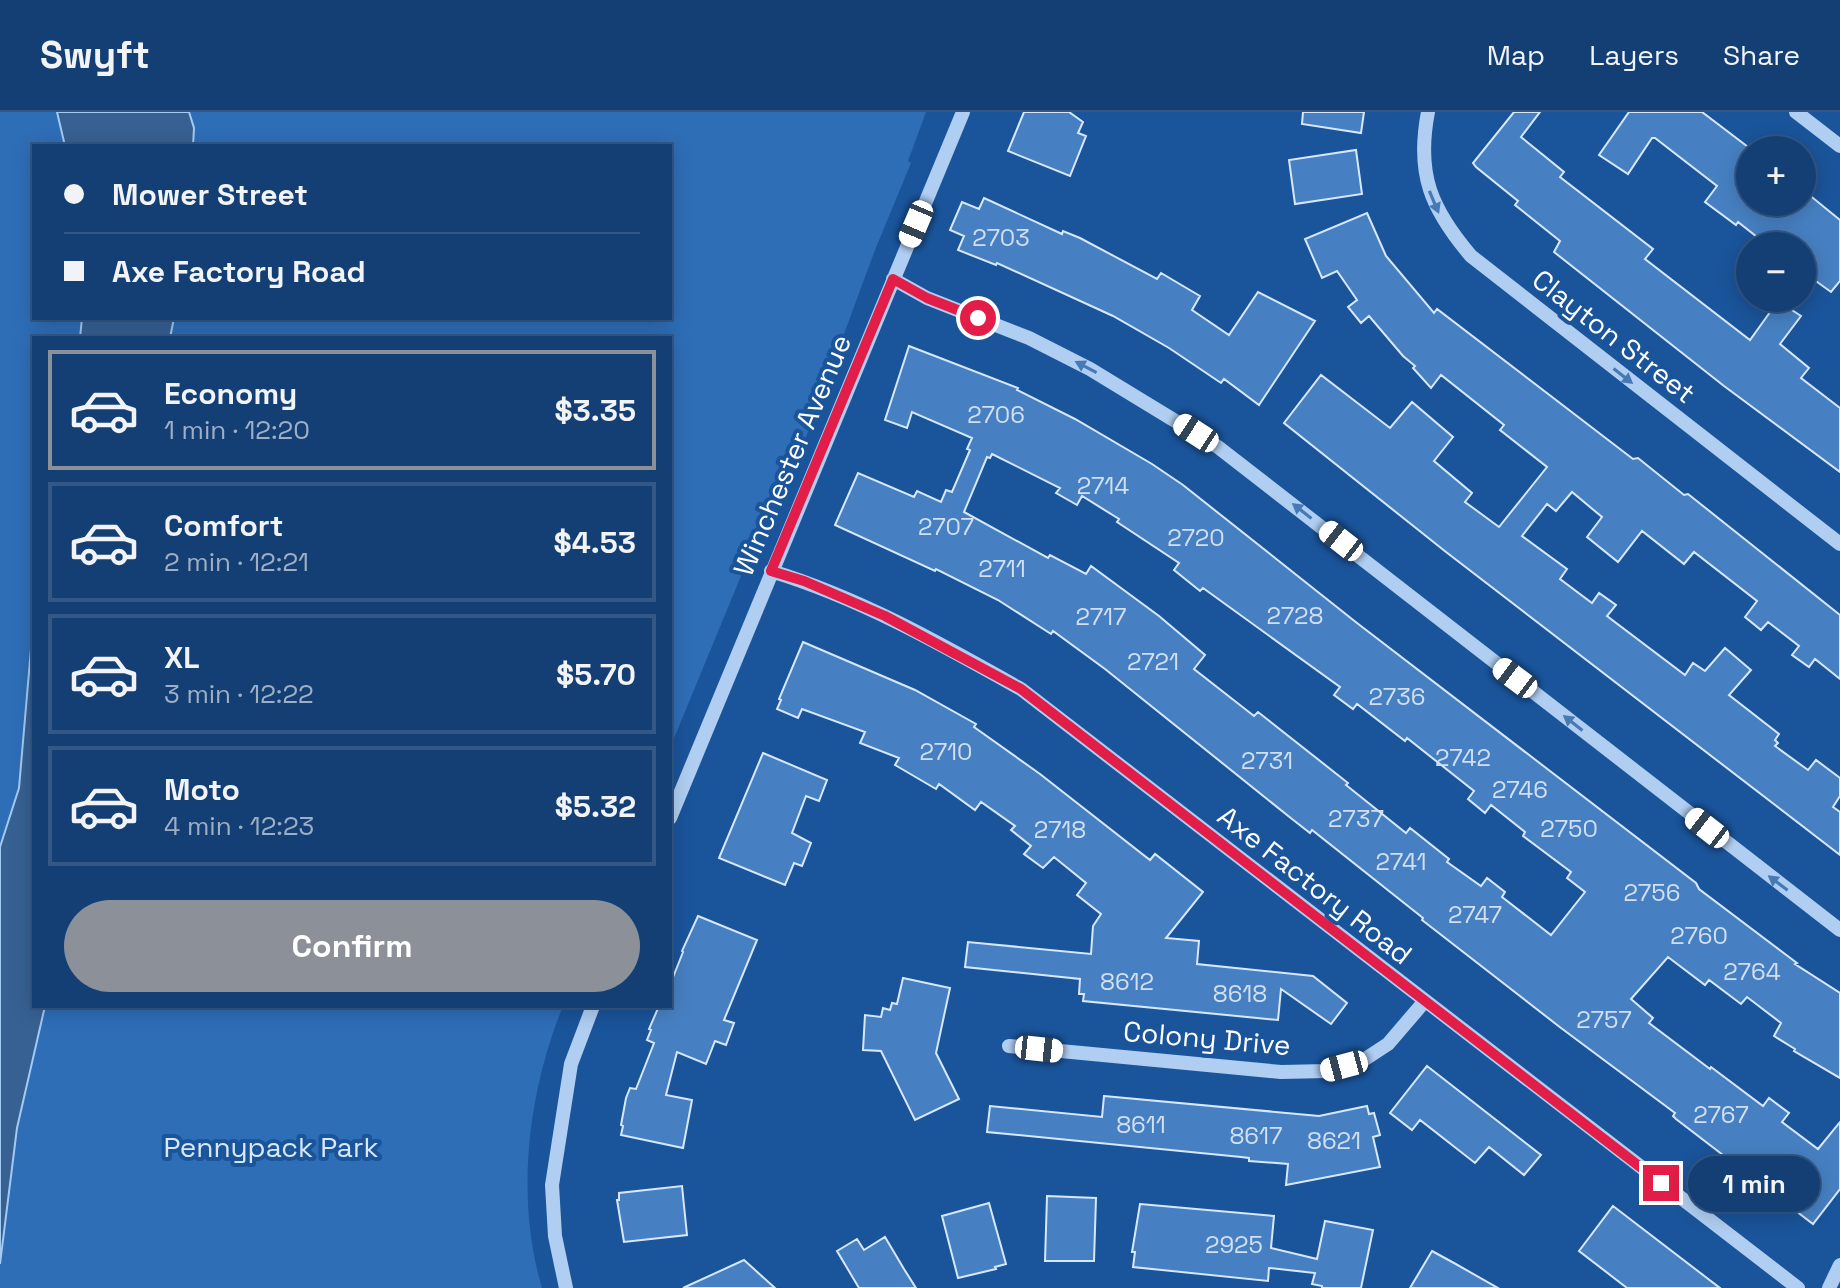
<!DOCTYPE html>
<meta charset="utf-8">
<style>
body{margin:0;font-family:"Space Grotesk",sans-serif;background:#1d4679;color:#f1f3f6;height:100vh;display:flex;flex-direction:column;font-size:30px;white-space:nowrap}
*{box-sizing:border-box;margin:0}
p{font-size:26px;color:#9dafc5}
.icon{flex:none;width:44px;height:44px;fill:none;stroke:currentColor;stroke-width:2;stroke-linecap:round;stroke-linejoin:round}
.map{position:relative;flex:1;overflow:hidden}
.drawer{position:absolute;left:32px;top:224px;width:640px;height:672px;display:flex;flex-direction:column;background:#143f74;border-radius:0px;box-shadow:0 4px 20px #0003,0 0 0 2px #335886}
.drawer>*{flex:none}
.guide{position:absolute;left:32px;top:32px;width:640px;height:176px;border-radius:0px;box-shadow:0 4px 20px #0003,0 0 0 2px #335886;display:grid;align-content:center;height:176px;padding:0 32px;background:#143f74}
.fabs{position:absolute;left:1736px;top:24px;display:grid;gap:16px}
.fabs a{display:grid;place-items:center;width:80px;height:80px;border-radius:50%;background:#143f74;box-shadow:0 4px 20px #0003,0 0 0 2px #335886;font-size:40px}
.end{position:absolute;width:36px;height:36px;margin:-18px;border:10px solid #e11d48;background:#fff;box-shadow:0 0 0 4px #fff}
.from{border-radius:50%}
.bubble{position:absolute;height:56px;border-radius:28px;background:#143f74;box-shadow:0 4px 20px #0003,0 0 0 2px #335886;font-size:26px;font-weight:600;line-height:56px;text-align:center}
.car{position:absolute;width:24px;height:48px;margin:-24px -12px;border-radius:10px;box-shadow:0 0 6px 2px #0007;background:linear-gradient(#fff 24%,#345 0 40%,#fff 0 76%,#345 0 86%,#fff 0)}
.guide b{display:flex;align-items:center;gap:28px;height:76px;font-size:30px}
.guide b+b{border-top:2px solid #335886}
.guide i{width:20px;height:20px;background:#f1f3f6}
ul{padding:14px 0 0;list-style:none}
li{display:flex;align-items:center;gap:24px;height:120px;margin:0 16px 12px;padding:0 16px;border:4px solid #335886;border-radius:0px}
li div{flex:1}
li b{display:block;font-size:30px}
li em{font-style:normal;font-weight:600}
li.active{border-color:#8c9099}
li>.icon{width:72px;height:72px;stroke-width:1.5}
.primary-button{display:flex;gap:16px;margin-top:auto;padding:16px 32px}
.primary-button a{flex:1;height:92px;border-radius:48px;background:#8c9099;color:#fff;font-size:32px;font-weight:600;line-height:92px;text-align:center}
header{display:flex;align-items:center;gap:48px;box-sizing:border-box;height:112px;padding:0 40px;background:#143f74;border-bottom:2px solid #335886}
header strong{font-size:38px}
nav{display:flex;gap:44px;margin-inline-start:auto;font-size:28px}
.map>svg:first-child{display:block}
.green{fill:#2e6eb7;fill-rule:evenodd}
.water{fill:#376193;stroke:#a3caf3;stroke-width:2}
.building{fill:#4780c2;stroke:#d7e8fc;stroke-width:2;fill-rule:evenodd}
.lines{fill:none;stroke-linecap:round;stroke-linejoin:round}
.minor{stroke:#b0cef1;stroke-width:14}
.oneway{fill:#4779b4}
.route{stroke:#e11d48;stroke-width:10}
.labels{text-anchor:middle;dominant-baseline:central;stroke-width:8;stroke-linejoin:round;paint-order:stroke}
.number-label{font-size:24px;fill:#d1dff0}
.street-label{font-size:28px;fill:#fff;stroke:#1a549a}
.park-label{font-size:28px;fill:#d7e8fc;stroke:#1a549a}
</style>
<header>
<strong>Swyft</strong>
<nav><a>Map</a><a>Layers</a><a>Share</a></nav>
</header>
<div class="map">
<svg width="1840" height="1176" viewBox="0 0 1840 1176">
<rect width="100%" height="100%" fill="#1a549a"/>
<path class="green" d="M0 0H926L908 49 911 51 875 138 803 333 798 326 670 636V226H34V894H563C528 980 515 1085 542 1176H0ZM34 34H670V206H34Z"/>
<path class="water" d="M57 0H189L194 16 193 34H65Z
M82 206H174L170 226H80Z
M34 502V894H45L17 1016 0 1152V735L19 676Z"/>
<path class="building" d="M1024 0H1069L1083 10 1078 21 1086 24 1070 64 1008 39Z
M1303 0H1364L1361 21 1302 12Z
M1514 0H1540L1521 25 1564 60 1560 65 1653 137 1645 147 1750 228 1778 189 1801 204 1780 232 1809 256 1801 266 1840 296V360L1724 274 1554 140 1560 129 1515 93 1518 89 1476 55 1473 51Z
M1629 0H1702L1752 38H1750V90H1802V77L1840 108V169L1831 180 1802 159V134H1792L1775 121 1766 132 1738 110 1736 113 1705 90 1717 74 1655 26H1652L1628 62 1599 43Z
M1356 38 1362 82 1295 92 1289 48Z
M984 86 1062 122 1063 119 1080 126 1157 167 1161 161 1200 184 1192 198 1229 223 1258 180 1315 209 1259 293 1224 267 1221 271 1169 236 1113 204 997 151 996 153 958 138 964 124 950 118 962 90 979 97Z
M1367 101 1386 144 1434 201 1437 197 1633 347 1638 346 1684 383 1688 382 1840 503V567L1815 547 1809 555 1792 543 1799 534 1768 510 1761 518 1745 505 1757 489 1694 440 1684 452 1642 419 1618 450 1587 425 1602 405 1572 380 1556 399 1547 392 1522 424 1567 457 1560 467 1592 491 1599 481 1616 493 1607 504 1685 563 1693 551 1705 559 1725 536 1751 558 1729 583 1779 622 1775 628 1778 631 1775 634 1808 658 1816 648 1840 666V684L1833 695 1840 700V743L1446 440 1284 311 1321 263 1390 316 1412 290 1453 325 1434 349 1472 381 1465 390 1499 415 1547 355 1500 318 1504 313 1441 263 1431 276 1413 256 1415 254 1403 244 1369 204 1361 211 1348 195 1357 188 1337 159 1322 166 1305 127Z
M909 234 1018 276 1017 278 1075 307 1152 352 1183 373 1357 511 1696 771 1699 777 1797 851 1795 852 1840 881V966L1794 939 1795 937 1774 924 1781 911 1747 885 1741 892 1709 868 1705 873 1668 845 1631 887 1653 906 1649 911 1710 957 1711 955 1763 994 1769 986 1789 1001 1782 1010 1818 1037 1840 1010V1077L1813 1112 1676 1007 1673 1004 1675 1001 1561 916 1422 808 1423 806 1312 718 1310 721 1292 707 1105 557 1053 519 1051 522 998 488 936 457 935 459 835 413 858 361 914 385 917 379 941 390 946 378 952 380 970 338 967 337 972 326 912 300 907 316 885 308ZM992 342 1060 376 1056 381 1077 393 1082 384 1119 407 1117 410 1179 451 1174 458 1200 479 1203 476 1340 575 1334 583 1353 597 1357 592 1405 629 1407 626 1474 679 1468 687 1485 701 1491 693 1525 720 1523 724 1571 760 1567 766 1585 780 1551 823 1502 785 1505 780 1487 766 1481 774 1447 750 1449 747 1410 716 1406 721 1346 673 1348 671 1258 600 1254 604 1194 557 1205 543 1159 504 1091 454 1086 462 1050 443 1048 446 964 400 987 345 990 346Z
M803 530 915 578 976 612 974 615 1040 662 1150 748 1155 742 1203 780 1166 826 1199 829 1197 852 1313 864 1347 891 1331 912 1281 877 1278 908 1083 889 1084 882H1079L1080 867 965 855 968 830 1091 842 1093 814 1101 802 1077 783 1086 771 1054 745 1043 756 1024 742 1031 734 1011 718 1015 714 981 690 975 698 939 672 936 677 895 653 899 646 860 631 865 620 802 597 798 606 777 597 781 588 779 587Z
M763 641 827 668 819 689 806 684 792 721 811 731 802 754 794 751 785 773 719 746Z
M698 804 757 828 724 908 734 911 726 933 715 929 706 952 677 940 666 983 692 988 683 1036 621 1023 623 1014 621 1013 626 986 630 976 636 977 654 931 647 928 651 918 649 917 659 894H670V873L683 840 682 839Z
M903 866 950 876 936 941 959 987 915 1008 881 939 863 938 865 903 881 905 883 896 890 898 892 891 897 892Z
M1427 954 1541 1043 1524 1063 1489 1035 1475 1051 1420 1008 1412 1018 1390 1001Z
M1104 984 1319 1004 1367 994 1369 1002 1374 1001 1380 1023 1373 1025 1380 1055 1286 1073 1288 1052 1249 1049V1046L1241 1045 987 1020 990 994 1102 1005Z
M682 1074 687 1123 624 1130 617 1088H619V1081Z
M1047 1084 1096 1086 1094 1149H1045Z
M989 1091 1006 1152 995 1155 996 1157 958 1166 942 1104Z
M1140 1092 1274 1104 1271 1136 1317 1147 1325 1109 1373 1118 1361 1176H1322V1174L1312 1172 1315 1161 1269 1156 1268 1169 1133 1155 1135 1140H1132Z
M1613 1094 1720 1176H1627L1579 1139Z
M885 1125 904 1157 916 1176H859L837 1139 857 1127 864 1138Z
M1432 1139 1454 1151 1498 1176H1410Z
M744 1148 775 1176H683Z"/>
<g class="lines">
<path class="minor" d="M1428 0C1416 62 1431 97 1471 144L1840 432
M1796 0 1840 34
M893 167 927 186 1029 226 1090 257 1218 335 1840 818
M771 459C860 486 941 532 1021 577L1798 1176
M670 706 963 0
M1009 934 1281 960 1327 959 1362 949 1388 932 1424 890
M566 1176 555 1124 552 1073 571 952 593 894
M1829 1176 1840 1153"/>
</g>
<defs><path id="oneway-solid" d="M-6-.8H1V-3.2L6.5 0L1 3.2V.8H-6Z" transform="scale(2)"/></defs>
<g class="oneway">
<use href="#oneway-solid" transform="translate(1434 90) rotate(67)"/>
<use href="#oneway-solid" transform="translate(1086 255) rotate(-152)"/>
<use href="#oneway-solid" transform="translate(1623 264) rotate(38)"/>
<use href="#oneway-solid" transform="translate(1302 399) rotate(-142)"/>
<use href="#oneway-solid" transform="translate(1573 611) rotate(-142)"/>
<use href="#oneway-solid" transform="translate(1778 771) rotate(-143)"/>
</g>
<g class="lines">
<path class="route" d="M978 206 927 186 893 167 771 459 804 469 885 504 1021 577 1661 1071"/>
</g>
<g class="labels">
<g class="number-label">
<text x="1001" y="125">2703</text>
<text x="996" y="302">2706</text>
<text x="1103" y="373">2714</text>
<text x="946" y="414">2707</text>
<text x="1196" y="425">2720</text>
<text x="1002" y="456">2711</text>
<text x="1295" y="503">2728</text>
<text x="1101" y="504">2717</text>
<text x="1153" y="549">2721</text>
<text x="1397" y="584">2736</text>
<text x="946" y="639">2710</text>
<text x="1463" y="645">2742</text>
<text x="1267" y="648">2731</text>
<text x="1520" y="677">2746</text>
<text x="1356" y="706">2737</text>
<text x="1569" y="716">2750</text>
<text x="1060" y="717">2718</text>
<text x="1401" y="749">2741</text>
<text x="1652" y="780">2756</text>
<text x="1475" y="802">2747</text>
<text x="1699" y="823">2760</text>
<text x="1752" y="859">2764</text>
<text x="1127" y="869">8612</text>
<text x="1240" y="881">8618</text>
<text x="1604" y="907">2757</text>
<text x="1721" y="1002">2767</text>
<text x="1141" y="1012">8611</text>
<text x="1256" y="1023">8617</text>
<text x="1334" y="1028">8621</text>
<text x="1234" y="1132">2925</text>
</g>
<g class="street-label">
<text transform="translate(1614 224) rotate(38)">Clayton Street</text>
<text transform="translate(792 343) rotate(-67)">Winchester Avenue</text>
<text transform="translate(1315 773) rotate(38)">Axe Factory Road</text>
<text transform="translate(1207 926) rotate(5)">Colony Drive</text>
</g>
<g class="park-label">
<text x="271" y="1035">Pennypack Park</text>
</g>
</g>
</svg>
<div class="fabs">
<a>+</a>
<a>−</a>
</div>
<i class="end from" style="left:978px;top:206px"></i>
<i class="end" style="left:1661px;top:1071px"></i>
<div class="bubble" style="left:1688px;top:1044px;width:132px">1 min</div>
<i class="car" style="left:916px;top:112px;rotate:203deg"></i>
<i class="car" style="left:1196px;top:321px;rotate:303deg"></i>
<i class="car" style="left:1341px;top:429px;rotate:308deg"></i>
<i class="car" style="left:1515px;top:566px;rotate:307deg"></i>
<i class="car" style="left:1707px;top:716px;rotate:308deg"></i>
<i class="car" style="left:1039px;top:937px;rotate:96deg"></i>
<i class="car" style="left:1344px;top:954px;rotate:255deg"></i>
<div class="guide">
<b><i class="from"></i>Mower Street</b>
<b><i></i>Axe Factory Road</b>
</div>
<section class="drawer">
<ul>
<li class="active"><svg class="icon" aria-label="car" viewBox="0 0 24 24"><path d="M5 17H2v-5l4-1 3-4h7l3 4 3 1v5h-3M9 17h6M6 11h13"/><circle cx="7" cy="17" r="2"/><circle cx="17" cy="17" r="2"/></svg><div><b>Economy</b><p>1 min · 12:20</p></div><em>$3.35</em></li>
<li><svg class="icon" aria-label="car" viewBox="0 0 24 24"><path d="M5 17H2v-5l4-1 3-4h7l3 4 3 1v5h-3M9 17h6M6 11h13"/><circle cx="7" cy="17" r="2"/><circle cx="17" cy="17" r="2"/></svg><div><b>Comfort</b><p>2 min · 12:21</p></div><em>$4.53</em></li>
<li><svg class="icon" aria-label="car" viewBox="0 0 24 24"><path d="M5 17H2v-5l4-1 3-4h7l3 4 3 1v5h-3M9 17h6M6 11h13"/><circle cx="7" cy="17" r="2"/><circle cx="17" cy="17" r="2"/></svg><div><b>XL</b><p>3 min · 12:22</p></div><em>$5.70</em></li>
<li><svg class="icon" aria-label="car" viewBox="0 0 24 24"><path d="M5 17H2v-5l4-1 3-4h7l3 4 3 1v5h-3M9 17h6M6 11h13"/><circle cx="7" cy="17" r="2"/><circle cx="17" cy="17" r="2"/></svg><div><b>Moto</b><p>4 min · 12:23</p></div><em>$5.32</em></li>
</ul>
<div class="primary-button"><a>Confirm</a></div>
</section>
</div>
